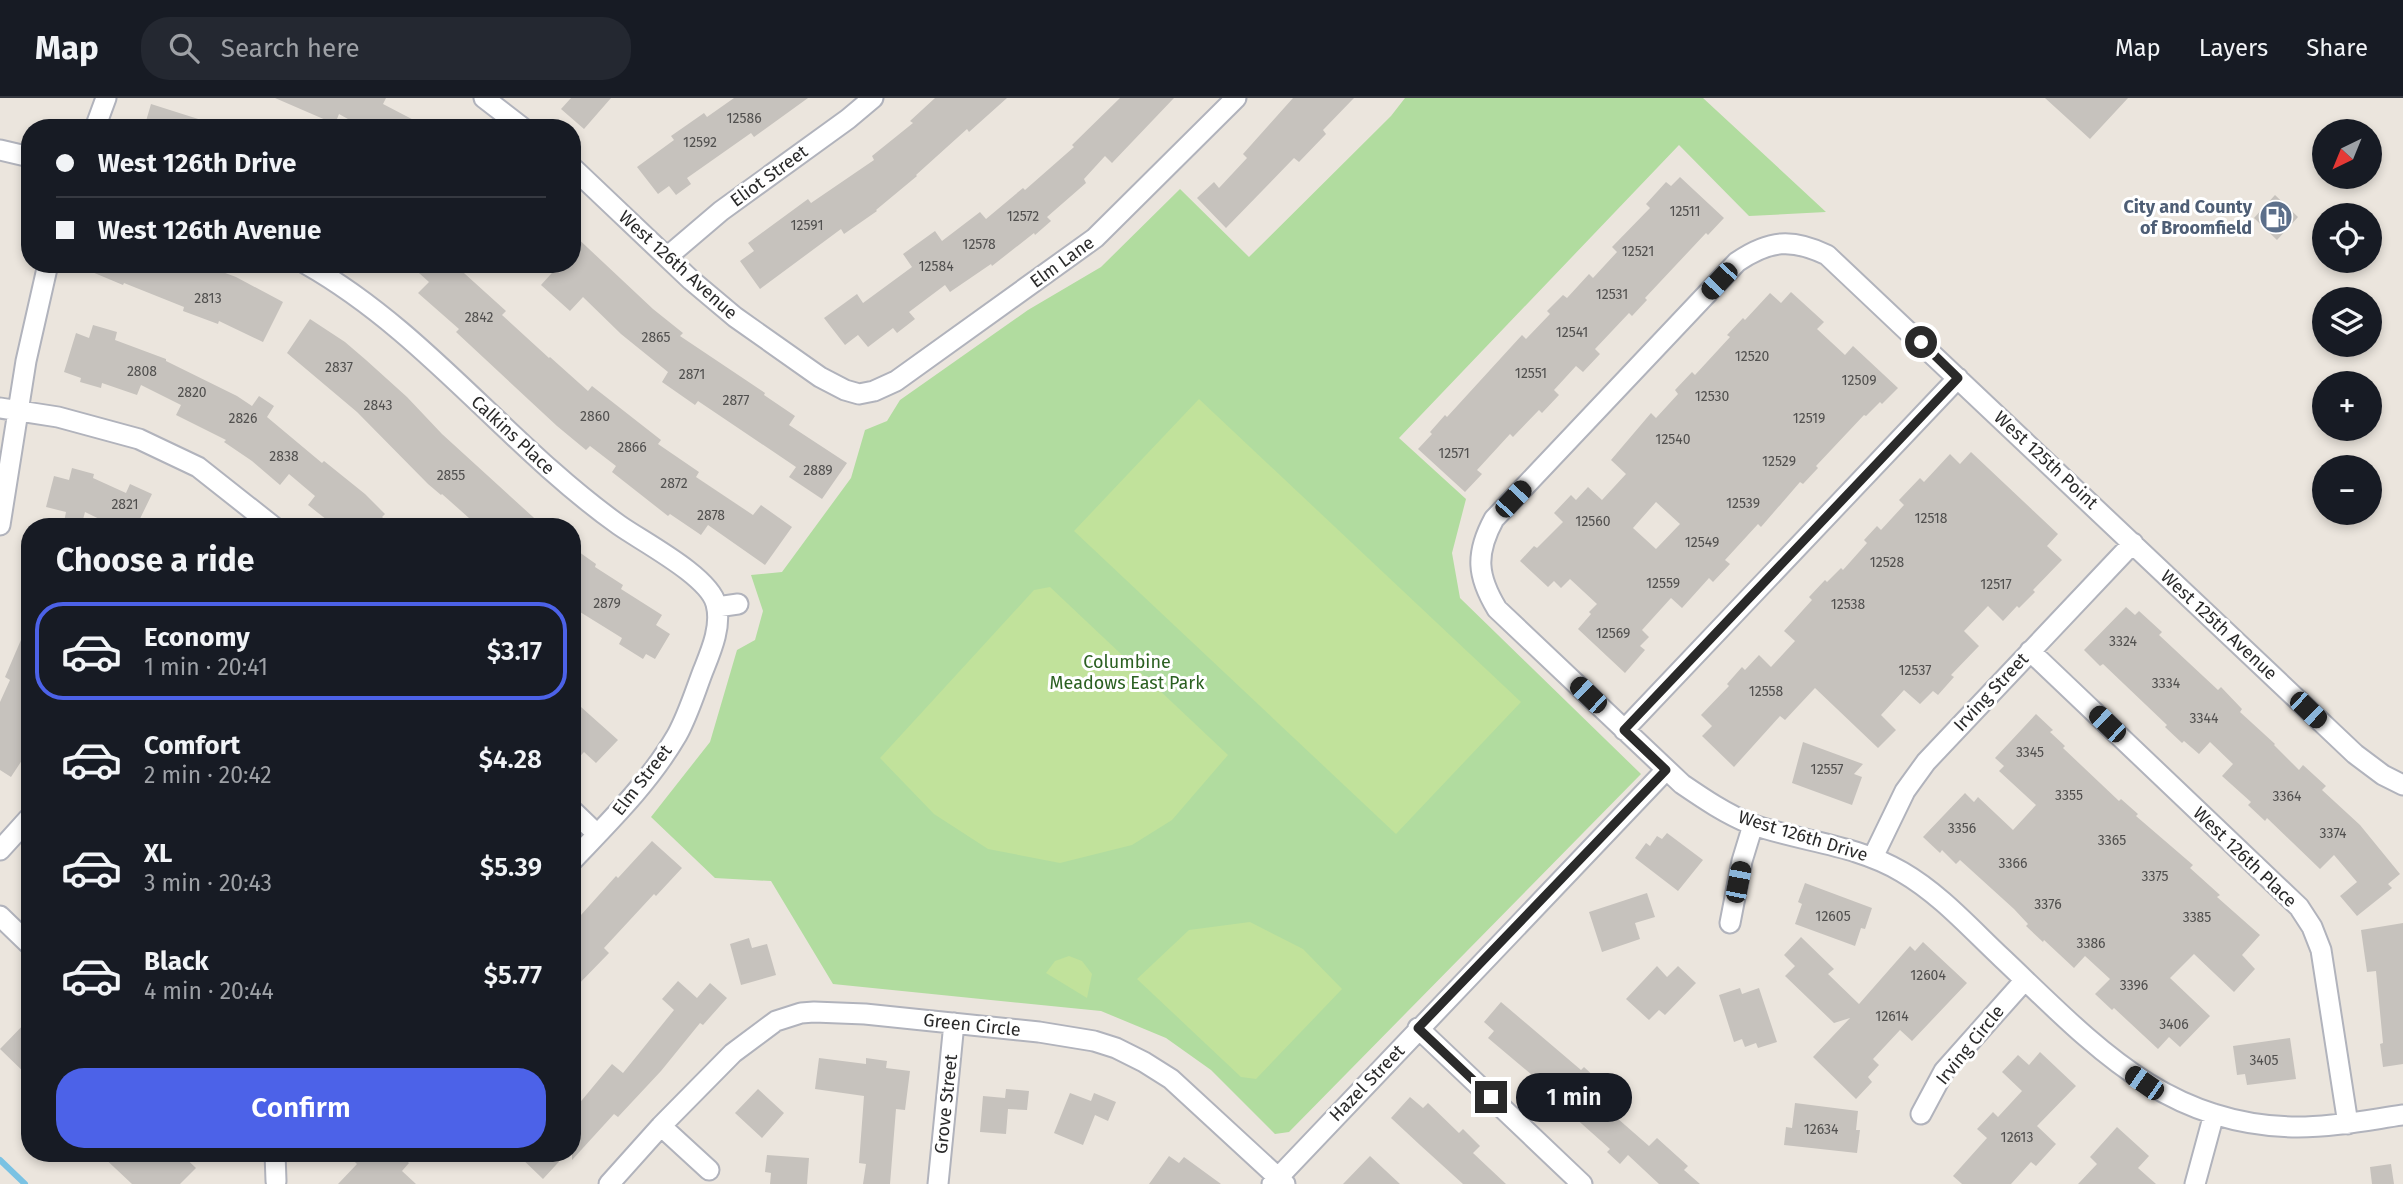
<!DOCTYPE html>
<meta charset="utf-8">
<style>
body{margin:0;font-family:"Fira Sans",sans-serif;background:#242831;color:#f1f3f6;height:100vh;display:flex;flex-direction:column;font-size:26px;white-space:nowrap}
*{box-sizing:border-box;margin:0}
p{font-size:23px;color:#9ea1a6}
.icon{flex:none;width:38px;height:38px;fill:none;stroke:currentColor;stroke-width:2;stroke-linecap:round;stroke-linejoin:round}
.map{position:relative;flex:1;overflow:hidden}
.details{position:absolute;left:21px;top:420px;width:560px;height:644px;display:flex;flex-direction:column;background:#171b24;border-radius:28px;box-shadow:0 4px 10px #0003}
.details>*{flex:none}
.banner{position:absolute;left:21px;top:21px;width:560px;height:154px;border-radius:28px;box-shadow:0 4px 10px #0003;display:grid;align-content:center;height:154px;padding:0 35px;background:#171b24}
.needle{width:46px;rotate:223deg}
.buttons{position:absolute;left:2312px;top:21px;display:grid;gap:14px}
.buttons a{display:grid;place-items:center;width:70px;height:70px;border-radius:50%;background:#171b24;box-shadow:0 4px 10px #0003;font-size:35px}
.end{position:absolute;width:32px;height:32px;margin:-16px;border:9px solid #2a2a2a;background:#fff;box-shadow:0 0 0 4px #fff}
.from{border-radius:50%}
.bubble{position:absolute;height:49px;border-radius:24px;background:#171b24;box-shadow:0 4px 10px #0003;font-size:23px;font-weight:600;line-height:49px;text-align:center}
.car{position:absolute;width:21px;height:42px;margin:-21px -10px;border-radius:9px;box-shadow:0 0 5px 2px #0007;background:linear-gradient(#222 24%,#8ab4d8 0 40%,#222 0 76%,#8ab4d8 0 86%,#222 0)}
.banner b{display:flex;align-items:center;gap:24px;height:66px;font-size:26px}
.banner b+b{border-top:2px solid #363941}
.banner i{width:18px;height:18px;background:#f1f3f6}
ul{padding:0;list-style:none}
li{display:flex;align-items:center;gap:21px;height:98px;margin:0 14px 10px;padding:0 21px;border:4px solid transparent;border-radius:28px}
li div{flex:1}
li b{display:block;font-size:26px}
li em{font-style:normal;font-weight:600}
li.current{border-color:#4c62e8}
li>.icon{width:63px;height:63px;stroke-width:1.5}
h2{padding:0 35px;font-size:32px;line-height:84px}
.action{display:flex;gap:14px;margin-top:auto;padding:14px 35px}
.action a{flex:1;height:80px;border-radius:28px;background:#4c62e8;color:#fff;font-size:28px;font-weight:600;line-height:80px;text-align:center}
header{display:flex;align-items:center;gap:42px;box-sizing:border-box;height:98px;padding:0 35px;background:#171b24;border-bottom:2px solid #363941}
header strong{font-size:33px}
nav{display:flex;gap:38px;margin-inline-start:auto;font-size:24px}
.search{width:490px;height:63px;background:#242831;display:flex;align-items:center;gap:18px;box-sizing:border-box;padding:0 24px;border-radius:28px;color:#9ea1a6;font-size:26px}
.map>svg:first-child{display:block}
.green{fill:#b1dc9f}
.pitch{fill:#c1e29b}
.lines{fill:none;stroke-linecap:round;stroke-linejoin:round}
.stream{stroke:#7ac2e3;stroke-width:6}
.building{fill:#c6c2bd;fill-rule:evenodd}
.street-casing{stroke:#b1b3bc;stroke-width:23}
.street{stroke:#fff;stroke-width:19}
.route{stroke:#2a2a2a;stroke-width:9}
.labels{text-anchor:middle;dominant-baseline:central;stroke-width:6;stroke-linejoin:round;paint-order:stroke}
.number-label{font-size:14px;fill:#51504f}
.street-label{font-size:18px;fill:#2a2a2a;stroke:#fff}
.service-label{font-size:18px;font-weight:bold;fill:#4e5e75;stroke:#fff;text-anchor:end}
.park-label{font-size:18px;fill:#2b6021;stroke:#fff}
</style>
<header>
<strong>Map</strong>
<div class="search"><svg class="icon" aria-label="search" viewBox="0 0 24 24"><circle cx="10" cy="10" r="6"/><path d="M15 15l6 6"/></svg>Search here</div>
<nav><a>Map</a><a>Layers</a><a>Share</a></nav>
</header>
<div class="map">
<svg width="2403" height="1086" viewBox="0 0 2403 1086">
<rect width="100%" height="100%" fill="#ebe5dd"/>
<path class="green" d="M1405 0H1703L1826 114 1749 118 1679 47 1399 340 1466 401 1452 455 1460 500 1641 676 1289 1034 1275 1036 1211 972 1166 940 1101 913 833 886 771 783 715 780 651 719 710 644 737 552 755 542 763 513 751 477 782 474 851 380 865 332 887 323 900 302 1028 212 1101 169 1180 91 1249 159 1391 18Z"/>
<path class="pitch" d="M1199 301 1521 604 1396 736 1074 433Z
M1050 489 1228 657 1172 722 1132 747 1060 765 988 751 934 716 880 660 1034 492Z
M1250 824 1303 851 1342 891 1256 981 1241 979 1137 881 1189 832Z
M1069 858 1082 863 1092 876 1087 900 1046 875 1055 863Z"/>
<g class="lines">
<path class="stream" d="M0 1062 25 1086"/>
</g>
<path class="building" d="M275 0H386L383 6 429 30H364L339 16 335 26Z
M571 0H611L584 31 561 11Z
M734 0H808L754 39 751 35 687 80 691 86 676 97 669 88 658 96 637 69 674 42 671 38 704 15 707 19Z
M935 0H1007L969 34 967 31 916 77 917 78 876 112 877 113 844 136 841 131 760 191 740 163 754 153 748 145 808 101 811 105 874 62 872 58 913 25 910 23Z
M1120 0H1174L1112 65 1105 58 1084 81 1086 85 1047 119 1051 123 1035 137 1034 135 992 168 991 166 950 194 945 187 909 214 915 221 897 235 893 230 868 249 858 237 845 247 824 220 857 196 863 205 912 169 903 156 935 133 942 143 980 114 986 121 1023 90 1025 92 1074 49 1072 47Z
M1293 0H1354L1323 32 1326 36 1299 64 1294 60 1226 130 1197 100 1214 84 1219 90 1247 60 1243 56Z
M2045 0H2128L2090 41Z
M151 6 214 26 213 30H144Z
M1680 79 1724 120 1708 137 1706 135 1645 200 1647 202 1632 218 1629 215 1595 251 1600 256 1583 274 1576 268 1554 292 1559 297 1542 315 1539 312 1513 339 1510 336 1477 372 1482 376 1465 394 1418 351 1432 336 1430 334 1445 317 1447 319 1522 237 1526 241 1550 216 1547 213 1563 197 1567 200 1589 176 1593 180 1617 154 1612 149 1650 110 1646 106 1666 84 1671 88Z
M2275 97 2298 119 2277 142 2254 120Z
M572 135 653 211 683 235 680 238 765 295 764 297 795 318 789 327 847 365 822 401 789 379 796 369 698 303 695 307 662 284 668 274 621 236 583 199 570 213 541 187 560 166H572Z
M73 166H201L236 179 283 204 263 244 219 223 218 226 183 213 184 209 124 185 123 187Z
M409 166H454L506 213 502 217 549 260 550 259 588 293 592 288 661 342 658 346 699 374 696 379 753 417 761 407 792 429 765 467 708 427 701 437 670 416 668 418 612 374 616 368 590 348 586 352 557 328 456 234 459 231 418 195 429 184Z
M1791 194 1824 224 1817 231 1845 257 1853 248 1898 290 1882 306 1880 304 1866 318 1864 317 1816 368 1818 370 1803 386 1800 384 1761 429 1758 426 1725 462 1730 466 1713 484 1709 480 1682 510 1671 500 1642 532 1649 539 1640 548 1645 552 1625 575 1578 531 1591 516 1589 514 1597 506 1570 481 1561 490 1554 483 1548 489 1520 463 1534 448 1537 450 1563 424 1554 415 1571 397 1576 402 1588 389 1602 402 1626 376 1611 362 1651 315 1656 320 1678 296 1675 292 1692 274 1695 277 1730 239 1727 237 1743 220 1745 222 1770 195 1781 205ZM1656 404 1680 426 1656 451 1633 430Z
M310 221 345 244 366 262 407 299 442 336 544 429H461L469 420 442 396 441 397 428 386 357 314 287 255Z
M93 227 117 234 115 242 166 261V263L237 298 252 308 259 298 274 308 267 319 322 365 324 363 365 396 385 416 382 419 393 429H336L308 407 315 398 289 376 280 387 252 363 224 344 226 342 176 317 181 307 141 287 137 297 102 285 101 290 80 284 81 280 64 274 76 235 89 240Z
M1971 354 2058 436 2047 448 2062 462 2033 492 2035 494 2019 510 2017 508 2003 523 1988 508 1964 533 1979 548 1951 577 1954 579 1938 597 1933 593 1920 606 1904 592 1881 617 1896 632 1878 650 1815 590 1785 622 1780 618 1734 669 1702 638 1712 628 1701 617 1729 588 1727 586 1742 569 1745 572 1759 557 1771 569 1795 543 1784 533 1812 502 1809 499 1825 482 1827 484 1841 470 1843 472 1867 445 1864 442 1877 428 1881 432 1904 407 1899 402 1920 380 1924 384 1950 356 1960 366Z
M72 370 94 376 93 380 126 395 130 386 152 396 136 429H116L85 414 81 429H63L66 414 46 409 54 378 69 382Z
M572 449 596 466 595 469 623 487 621 491 662 517 656 527 670 536 655 561 646 556 643 561 619 546 622 540 572 509Z
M2126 509 2135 517 2139 513 2162 534 2159 537 2218 592 2221 589 2242 611 2240 614 2275 646 2274 647 2299 672 2303 667 2326 688 2322 692 2360 727 2400 776 2388 786 2392 790 2357 818 2340 798 2357 784 2334 757 2320 771 2267 720 2265 723 2248 707 2251 704 2222 678 2233 666 2210 644 2199 656 2184 643 2182 645 2165 629 2167 627 2103 566 2100 568 2084 552Z
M30 521V650L11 679 0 672V604L10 582 5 579Z
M572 601 618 642 596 665 584 654 572 667Z
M2036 616 2053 632 2050 634 2065 648 2063 650 2119 703 2121 701 2138 716 2136 718 2193 767 2190 770 2220 797 2217 799 2260 837 2242 857 2255 871 2234 894 2194 856 2170 880 2210 918 2180 949 2169 939 2158 951 2114 910 2112 912 2095 896 2110 881 2085 858 2074 870 2044 842 2043 844 2026 828 2028 826 2014 811 1960 762 1956 766 1942 752 1940 755 1923 739 1965 695 1974 704 1978 699 2013 732 2036 707 1999 673 2004 668 1995 660Z
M1803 644 1863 666 1854 676 1862 679 1852 707 1792 685Z
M1667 735 1703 762 1678 793 1635 760 1646 745 1650 748 1657 738 1662 741Z
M652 743 682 770 656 798 654 796 604 850 609 855 572 893V827L616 778 618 780Z
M1805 785 1872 810 1865 831 1861 830 1855 848 1795 826 1802 806 1798 804Z
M1647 795 1655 819 1635 825 1640 841 1602 854 1589 814Z
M2403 825V966L2383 969 2380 946 2383 945 2376 873 2367 874 2361 832Z
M1801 839 1834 871 1828 876 1859 906 1910 848 1915 853 1923 844 1967 885 1912 943 1900 932 1873 961 1879 967 1868 979 1872 984 1856 1001 1813 959 1850 920 1834 925 1785 878 1795 868 1784 857Z
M749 840 752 850 767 846 776 877 741 887 730 846Z
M1657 868 1667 879 1678 868 1696 885 1665 917 1659 912 1649 922 1626 901Z
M678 883 697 900 710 885 727 900 703 927 700 925 661 973 618 1019 614 1016 572 1062V1014L612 966 623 975 674 912 662 901Z
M1740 890 1742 896 1759 890 1777 944 1758 950 1756 945 1745 949 1742 941 1734 944 1719 897Z
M1501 904 1581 972 1584 969 1599 983 1592 990 1605 1002 1601 1006 1649 1048 1657 1040 1688 1068 1684 1072 1700 1086H1659L1628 1057 1620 1066 1607 1054 1610 1051 1554 1001 1557 998 1488 940 1494 933 1484 924Z
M30 920V980L0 951Z
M2290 940 2296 981 2247 987 2245 976 2237 977 2233 948Z
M2040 954 2076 988 2037 1028 2056 1046 2036 1068 2031 1064 2011 1086H1962L1953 1078 1987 1040 1977 1031 1993 1014 1998 1019 2022 993 2002 974 2018 957 2029 967Z
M819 960 866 966V960L887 963 886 970 910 973 905 1012 896 1011 890 1086H863L866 1066 859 1065 864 998 815 991Z
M758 991 784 1015 762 1040 735 1015Z
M1006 991 1029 993 1027 1012 1008 1011 1006 1036 980 1034 983 998 1005 1000Z
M1070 995 1091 1003 1094 995 1116 1004 1108 1023 1095 1017 1083 1047 1054 1035Z
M1410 999 1423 1010 1428 1005 1459 1035 1463 1031 1480 1048 1473 1055 1506 1086H1463L1420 1047 1391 1020Z
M1795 1005 1858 1013 1856 1032H1860L1857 1055 1784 1047 1786 1029 1792 1030Z
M2117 1029 2149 1058 2138 1070 2156 1086H2078L2097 1066 2090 1059Z
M99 1055H180L196 1070 180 1086H132Z
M346 1055H398L409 1065 402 1073 416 1086H338L357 1066Z
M516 1055H567L543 1081Z
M767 1057 809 1060 807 1086H770L771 1075 765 1074Z
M1169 1058 1179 1065 1184 1059 1221 1086H1149Z
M1370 1058 1400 1086H1343Z
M2391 1066 2394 1086H2372L2370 1069Z"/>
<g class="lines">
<defs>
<path id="street" d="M484 0 523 30
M95 30 106 0
M0 52 30 59
M572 69 691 182 735 219 820 279 845 292 859 296 874 293 896 283 1095 140 1236 0
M667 159 721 113 848 21 873 0
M306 166C426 234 508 348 619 427 643 444 709 478 716 506 722 528 711 553 703 573 695 594 688 617 677 637 649 685 610 723 572 763
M0 310 58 319 139 341 198 369 274 429
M0 427 26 263 48 166
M717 509 738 506
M2030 553 2299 809 2312 829 2321 852 2348 1026
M1624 632 1958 280
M2403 687 2383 677 2355 656 1827 157C1792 140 1769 142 1737 164L1494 421C1475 456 1477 478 1497 511L1682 686C1704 701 1726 716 1751 726 1801 744 1855 746 1902 774 1940 796 1970 830 2002 860 2091 944 2165 1029 2298 1029 2333 1029 2368 1022 2403 1017
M572 712 597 736
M0 752 30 719
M1873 759 1905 693 1926 664 2133 445
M0 818 30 847
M1730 825 1742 763 1753 727
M1418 930 1582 1086
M1921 1016 1944 973 2025 882
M661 1028 709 1072
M275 1055 276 1083
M609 1086 661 1028 733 955 776 923 801 915 814 914 865 916 1039 934 1094 943 1116 950 1144 964 1171 981 1285 1086
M938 1086 954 925
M1272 1086 1666 672
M2195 1086 2214 1016"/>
</defs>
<use href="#street" class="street-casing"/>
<use href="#street" class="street"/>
</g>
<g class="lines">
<path class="route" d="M1491 999 1418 930 1666 672 1624 632 1958 280 1921 244"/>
</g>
<defs>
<symbol id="fuel-disc" viewBox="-11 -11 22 22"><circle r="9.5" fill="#5c6f8a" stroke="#fff"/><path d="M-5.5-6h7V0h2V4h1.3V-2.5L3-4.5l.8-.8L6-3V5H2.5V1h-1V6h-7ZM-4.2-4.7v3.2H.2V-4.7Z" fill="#fff"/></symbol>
</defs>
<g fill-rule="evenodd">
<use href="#fuel-disc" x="2257" y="100" width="38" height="38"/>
</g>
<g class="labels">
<g class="number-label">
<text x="744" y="20">12586</text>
<text x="700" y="44">12592</text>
<text x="1685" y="113">12511</text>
<text x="1023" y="118">12572</text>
<text x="807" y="127">12591</text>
<text x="979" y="146">12578</text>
<text x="1638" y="153">12521</text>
<text x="936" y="168">12584</text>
<text x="1612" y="196">12531</text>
<text x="208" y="200">2813</text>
<text x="479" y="219">2842</text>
<text x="1572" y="234">12541</text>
<text x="656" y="239">2865</text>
<text x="1752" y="258">12520</text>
<text x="339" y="269">2837</text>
<text x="142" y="273">2808</text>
<text x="1531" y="275">12551</text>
<text x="692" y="276">2871</text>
<text x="1859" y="282">12509</text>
<text x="192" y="294">2820</text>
<text x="1712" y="298">12530</text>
<text x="736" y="302">2877</text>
<text x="378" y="307">2843</text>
<text x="595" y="318">2860</text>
<text x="243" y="320">2826</text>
<text x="1809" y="320">12519</text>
<text x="1673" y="341">12540</text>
<text x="632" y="349">2866</text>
<text x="1454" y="355">12571</text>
<text x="284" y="358">2838</text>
<text x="1779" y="363">12529</text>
<text x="818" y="372">2889</text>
<text x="451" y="377">2855</text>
<text x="674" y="385">2872</text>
<text x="1743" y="405">12539</text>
<text x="125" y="406">2821</text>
<text x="711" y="417">2878</text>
<text x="1931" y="420">12518</text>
<text x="1593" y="423">12560</text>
<text x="1702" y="444">12549</text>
<text x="1887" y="464">12528</text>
<text x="1663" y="485">12559</text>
<text x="1996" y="486">12517</text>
<text x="607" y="505">2879</text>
<text x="1848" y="506">12538</text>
<text x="1613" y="535">12569</text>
<text x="2123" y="543">3324</text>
<text x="1915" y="572">12537</text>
<text x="2166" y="585">3334</text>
<text x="1766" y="593">12558</text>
<text x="2204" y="620">3344</text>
<text x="2030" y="654">3345</text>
<text x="1827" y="671">12557</text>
<text x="2069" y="697">3355</text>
<text x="2287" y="698">3364</text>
<text x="1962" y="730">3356</text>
<text x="2333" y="735">3374</text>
<text x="2112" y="742">3365</text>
<text x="2013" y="765">3366</text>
<text x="2155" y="778">3375</text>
<text x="2048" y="806">3376</text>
<text x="1833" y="818">12605</text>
<text x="2197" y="819">3385</text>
<text x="2091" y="845">3386</text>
<text x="1928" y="877">12604</text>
<text x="2134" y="887">3396</text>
<text x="1892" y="918">12614</text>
<text x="2174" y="926">3406</text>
<text x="2264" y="962">3405</text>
<text x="1821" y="1031">12634</text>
<text x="2017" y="1039">12613</text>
</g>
<g class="street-label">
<text transform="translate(769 78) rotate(-36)">Eliot Street</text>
<text transform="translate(1062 164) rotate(-36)">Elm Lane</text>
<text transform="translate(678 167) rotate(42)">West 126th Avenue</text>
<text transform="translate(513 337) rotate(43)">Calkins Place</text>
<text transform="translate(2046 362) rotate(43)">West 125th Point</text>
<text transform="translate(2219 527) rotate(43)">West 125th Avenue</text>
<text transform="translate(1991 594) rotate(-47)">Irving Street</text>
<text transform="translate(642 682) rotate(-52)">Elm Street</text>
<text transform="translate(1803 738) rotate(17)">West 126th Drive</text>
<text transform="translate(2245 759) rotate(44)">West 126th Place</text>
<text transform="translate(972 927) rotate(6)">Green Circle</text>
<text transform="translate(1970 947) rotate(-51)">Irving Circle</text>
<text transform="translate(1367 985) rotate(-46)">Hazel Street</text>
<text transform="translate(946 1006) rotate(-84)">Grove Street</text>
</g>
<g class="service-label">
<text x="2252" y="109">City and County<tspan x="2252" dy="21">of Broomfield</tspan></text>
</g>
<g class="park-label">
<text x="1127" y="564">Columbine<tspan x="1127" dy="21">Meadows East Park</tspan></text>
</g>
</g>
</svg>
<div class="buttons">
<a><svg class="needle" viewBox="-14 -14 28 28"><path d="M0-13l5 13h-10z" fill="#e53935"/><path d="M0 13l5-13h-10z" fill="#9ea1a6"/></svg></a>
<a><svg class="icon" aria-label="locate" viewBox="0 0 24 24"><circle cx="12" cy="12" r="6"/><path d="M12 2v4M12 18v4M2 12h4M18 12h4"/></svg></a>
<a><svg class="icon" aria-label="layers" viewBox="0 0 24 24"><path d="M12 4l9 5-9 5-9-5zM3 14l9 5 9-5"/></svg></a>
<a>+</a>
<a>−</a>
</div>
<i class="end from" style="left:1921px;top:244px"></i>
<i class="end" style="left:1491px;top:999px"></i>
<div class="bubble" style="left:1516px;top:975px;width:116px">1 min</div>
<i class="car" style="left:1719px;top:183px;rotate:223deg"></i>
<i class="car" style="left:1513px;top:401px;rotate:43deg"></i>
<i class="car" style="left:1588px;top:597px;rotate:314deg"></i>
<i class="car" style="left:2308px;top:612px;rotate:134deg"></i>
<i class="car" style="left:2107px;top:626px;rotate:314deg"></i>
<i class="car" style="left:1738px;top:784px;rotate:11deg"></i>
<i class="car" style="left:2144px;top:985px;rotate:305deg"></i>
<div class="banner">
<b><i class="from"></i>West 126th Drive</b>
<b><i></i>West 126th Avenue</b>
</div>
<section class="details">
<h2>Choose a ride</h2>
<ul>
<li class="current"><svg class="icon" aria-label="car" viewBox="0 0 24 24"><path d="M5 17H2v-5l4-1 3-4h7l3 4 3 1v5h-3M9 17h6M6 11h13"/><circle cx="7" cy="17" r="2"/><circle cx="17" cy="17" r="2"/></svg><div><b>Economy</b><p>1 min · 20:41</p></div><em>$3.17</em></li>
<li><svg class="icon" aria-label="car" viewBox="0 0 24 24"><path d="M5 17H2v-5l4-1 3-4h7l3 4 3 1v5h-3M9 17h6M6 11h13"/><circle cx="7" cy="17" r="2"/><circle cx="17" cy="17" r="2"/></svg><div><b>Comfort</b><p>2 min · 20:42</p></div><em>$4.28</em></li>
<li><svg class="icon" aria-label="car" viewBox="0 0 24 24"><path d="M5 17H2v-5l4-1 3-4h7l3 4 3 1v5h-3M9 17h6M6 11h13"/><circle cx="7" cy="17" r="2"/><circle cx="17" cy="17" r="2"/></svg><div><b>XL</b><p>3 min · 20:43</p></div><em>$5.39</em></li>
<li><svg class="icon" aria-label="car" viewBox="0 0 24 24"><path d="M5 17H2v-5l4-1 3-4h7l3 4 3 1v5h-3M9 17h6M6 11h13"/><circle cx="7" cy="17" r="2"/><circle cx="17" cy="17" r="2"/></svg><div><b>Black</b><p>4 min · 20:44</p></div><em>$5.77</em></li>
</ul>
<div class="action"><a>Confirm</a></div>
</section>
</div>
